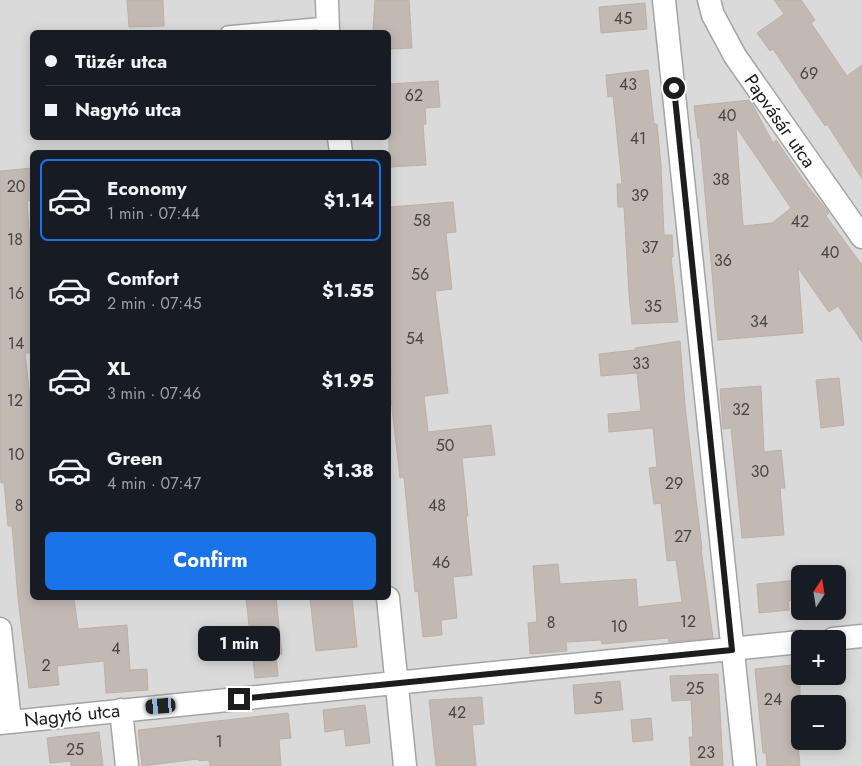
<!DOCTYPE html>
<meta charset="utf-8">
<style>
body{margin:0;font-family:Jost,sans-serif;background:#20242c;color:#f1f3f6;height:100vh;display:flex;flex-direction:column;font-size:19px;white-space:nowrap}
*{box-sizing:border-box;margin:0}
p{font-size:16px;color:#9ea1a6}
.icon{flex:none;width:28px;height:28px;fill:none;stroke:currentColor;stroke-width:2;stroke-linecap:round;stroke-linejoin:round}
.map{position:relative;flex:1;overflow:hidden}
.drawer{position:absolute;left:30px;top:150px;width:361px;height:450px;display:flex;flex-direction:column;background:#171b24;border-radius:8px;box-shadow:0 2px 12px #0003}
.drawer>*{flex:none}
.hud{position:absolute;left:30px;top:30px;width:361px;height:110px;border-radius:8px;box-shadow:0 2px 12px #0003;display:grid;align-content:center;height:110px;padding:0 15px;background:#171b24}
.needle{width:32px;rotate:12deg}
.tools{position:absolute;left:791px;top:565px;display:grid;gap:10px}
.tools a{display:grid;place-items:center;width:55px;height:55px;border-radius:8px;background:#171b24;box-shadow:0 2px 12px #0003;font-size:25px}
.end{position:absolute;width:22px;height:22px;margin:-11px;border:6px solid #1d1d1d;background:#fff;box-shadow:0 0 0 2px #fff}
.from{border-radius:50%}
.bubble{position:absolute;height:35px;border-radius:8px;background:#171b24;box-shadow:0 2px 12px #0003;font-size:16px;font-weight:700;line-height:35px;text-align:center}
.car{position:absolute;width:15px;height:30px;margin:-15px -8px;border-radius:6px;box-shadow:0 0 4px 1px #0007;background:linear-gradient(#222 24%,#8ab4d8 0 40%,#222 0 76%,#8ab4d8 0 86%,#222 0)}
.hud b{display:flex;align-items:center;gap:18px;height:48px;font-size:19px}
.hud b+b{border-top:1px solid #363941}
.hud i{width:12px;height:12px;background:#f1f3f6}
ul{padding:9px 0 0;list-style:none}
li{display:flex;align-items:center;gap:15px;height:82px;margin:0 10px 8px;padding:0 5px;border:2px solid transparent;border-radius:8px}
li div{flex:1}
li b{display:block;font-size:19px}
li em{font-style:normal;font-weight:700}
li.selected{border-color:#1a73e8}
li>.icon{width:45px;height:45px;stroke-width:1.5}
.primary-button{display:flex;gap:10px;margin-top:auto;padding:10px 15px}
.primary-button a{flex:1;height:58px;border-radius:8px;background:#1a73e8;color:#fff;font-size:20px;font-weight:700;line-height:58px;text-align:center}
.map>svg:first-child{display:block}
.residential{fill:#dbdada;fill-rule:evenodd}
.building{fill:#c2b9b3;stroke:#bfafa6;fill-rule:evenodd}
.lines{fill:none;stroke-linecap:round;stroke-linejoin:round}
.lane-casing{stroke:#a4a4a4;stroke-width:14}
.street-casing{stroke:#a4a4a4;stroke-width:25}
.lane{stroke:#fff;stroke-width:11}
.street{stroke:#fff;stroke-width:22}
.route{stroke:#1d1d1d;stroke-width:6}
.labels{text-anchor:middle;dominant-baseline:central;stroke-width:4;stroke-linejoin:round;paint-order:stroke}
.number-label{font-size:16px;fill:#464442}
.street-label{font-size:19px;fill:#1d1d1d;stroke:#fff}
</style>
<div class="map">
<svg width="862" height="766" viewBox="0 0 862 766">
<rect width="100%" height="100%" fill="#eee9e3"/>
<path class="residential" d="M0 0H862V766H0ZM32 32H389V138H32ZM32 152H389V598H32ZM800 574H838V611H800ZM800 639H838V676H800ZM800 704H838V741H800Z"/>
<path class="building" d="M127 0H163L164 26 129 27Z
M375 0H409L412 48 389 49V32H373Z
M774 0H801L815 20 811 23 847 76 862 65V179L827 124 825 126 773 49 770 51 757 33 784 14Z
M645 3 647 29 601 33 599 7Z
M648 70 654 124H657L661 165 664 235H672L673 257H671L678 322 632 324 629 294 624 207H618L617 184H622L613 96 608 97 606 75Z
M438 81 440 107 425 108 426 124H423L426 165 389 167V84Z
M750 100 773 143 776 140 809 188 829 213 826 216 862 265V342L838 306 829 312 798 268 803 333 718 340 700 138H698L694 106ZM736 127 791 208 772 223 743 226Z
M32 168V200L27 201 32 270V353H25L32 416V598H74L78 629 127 625 130 670 147 669 148 690 106 693 104 661 57 666 59 685 29 688 18 598 12 526H8L4 482 1 483 0 472V171Z
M453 202 456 232 446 233 452 289 435 291 448 393 424 396 428 432 491 425 495 455 462 458 468 516H466L472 575 453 577 457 618 441 620 442 635 423 637 418 591 415 592 404 477 400 478 389 381 392 380 389 353V207Z
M680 341 685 406 702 549H701L713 638 669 642 668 638 602 644 601 640 566 642 567 651 530 654 528 623 537 622 533 566 558 564 560 584 636 579 638 607 682 602 676 560 667 561 661 503 654 504 649 468 657 467 653 428 609 432 608 414 641 411 637 373 601 376 599 354 635 350V348Z
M839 378 844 425 821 428 816 380Z
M761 386 764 452 781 450 785 488H780L784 535 742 538 731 428 723 429 720 389Z
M800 580V600L788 601 789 610 759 613 757 584Z
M246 598H276L282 654 276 655 278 676 255 678Z
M310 598H352L357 647 316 651Z
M793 665V672H800V731L797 732 800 766H767L766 753H763L755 669Z
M718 674 723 766H691L689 737H693L691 700 672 701 670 676Z
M620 681 623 710 575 714 573 685Z
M482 697 484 724 472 725 476 766H436L429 700Z
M365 705 370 743 346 746 344 729 325 732 323 710Z
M288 713 291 738 279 739 281 766H210L209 760 199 761 198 759 142 766 138 730Z
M651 718 653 740 633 742 631 720Z
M99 732 103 766H71V761L50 763 47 738Z"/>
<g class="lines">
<defs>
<path id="lane" d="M227 32 327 23"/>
<path id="street" d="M327 0 328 32
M664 0 745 766
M709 0 713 15 735 56 862 237
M339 138 341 152
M388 598 405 766
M0 629 10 722
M833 639 862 636
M121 710 127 766
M0 723 800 642"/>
</defs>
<use href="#lane" class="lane-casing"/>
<use href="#street" class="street-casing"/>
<use href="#lane" class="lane"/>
<use href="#street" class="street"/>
</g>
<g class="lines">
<path class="route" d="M239 699 732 650 674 88"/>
</g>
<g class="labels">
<g class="number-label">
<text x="623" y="18">45</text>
<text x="809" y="73">69</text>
<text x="628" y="84">43</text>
<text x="414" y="95">62</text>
<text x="727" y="115">40</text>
<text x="638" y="138">41</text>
<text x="721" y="179">38</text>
<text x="16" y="186">20</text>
<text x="640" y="195">39</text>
<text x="422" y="220">58</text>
<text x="800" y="221">42</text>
<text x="15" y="239">18</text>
<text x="650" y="247">37</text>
<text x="830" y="252">40</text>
<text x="723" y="260">36</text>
<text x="420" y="274">56</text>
<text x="16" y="293">16</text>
<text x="653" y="306">35</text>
<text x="759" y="321">34</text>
<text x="415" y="338">54</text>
<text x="16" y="343">14</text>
<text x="641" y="363">33</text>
<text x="15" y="400">12</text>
<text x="741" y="409">32</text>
<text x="445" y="445">50</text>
<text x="16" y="454">10</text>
<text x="760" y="471">30</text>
<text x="674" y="483">29</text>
<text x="19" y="505">8</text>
<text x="437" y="505">48</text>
<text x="683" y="536">27</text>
<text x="441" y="562">46</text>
<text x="688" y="621">12</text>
<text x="551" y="622">8</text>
<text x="619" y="626">10</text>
<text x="116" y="648">4</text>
<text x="46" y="665">2</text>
<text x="695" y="688">25</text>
<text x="598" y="698">5</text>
<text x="773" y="699">24</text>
<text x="457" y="712">42</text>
<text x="219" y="741">1</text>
<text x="75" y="749">25</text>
<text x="706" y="752">23</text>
</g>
<g class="street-label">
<text transform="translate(780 121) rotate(55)">Papvásár utca</text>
<text transform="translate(72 715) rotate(-6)">Nagytó utca</text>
</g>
</g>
</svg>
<div class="tools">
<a><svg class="needle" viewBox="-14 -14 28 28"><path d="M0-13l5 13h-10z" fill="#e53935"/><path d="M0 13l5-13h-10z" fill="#9ea1a6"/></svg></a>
<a>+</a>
<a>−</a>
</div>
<i class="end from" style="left:674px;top:88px"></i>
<i class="end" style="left:239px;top:699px"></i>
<div class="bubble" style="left:198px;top:626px;width:82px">1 min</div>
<i class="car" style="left:161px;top:706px;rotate:265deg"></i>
<div class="hud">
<b><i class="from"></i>Tüzér utca</b>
<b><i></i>Nagytó utca</b>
</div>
<section class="drawer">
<ul>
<li class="selected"><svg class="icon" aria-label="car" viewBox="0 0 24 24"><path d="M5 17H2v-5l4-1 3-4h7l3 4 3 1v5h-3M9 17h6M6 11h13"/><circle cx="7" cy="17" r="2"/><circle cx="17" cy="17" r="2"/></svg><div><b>Economy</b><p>1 min · 07:44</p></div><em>$1.14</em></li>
<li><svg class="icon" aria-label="car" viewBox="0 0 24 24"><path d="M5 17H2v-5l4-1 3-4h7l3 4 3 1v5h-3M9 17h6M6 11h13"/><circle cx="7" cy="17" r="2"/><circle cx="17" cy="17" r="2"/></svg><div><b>Comfort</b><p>2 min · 07:45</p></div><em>$1.55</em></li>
<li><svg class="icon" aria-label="car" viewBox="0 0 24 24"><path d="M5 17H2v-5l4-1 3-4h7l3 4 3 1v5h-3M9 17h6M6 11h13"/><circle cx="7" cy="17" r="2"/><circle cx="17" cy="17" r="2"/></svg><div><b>XL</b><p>3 min · 07:46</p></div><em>$1.95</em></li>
<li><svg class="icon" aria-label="car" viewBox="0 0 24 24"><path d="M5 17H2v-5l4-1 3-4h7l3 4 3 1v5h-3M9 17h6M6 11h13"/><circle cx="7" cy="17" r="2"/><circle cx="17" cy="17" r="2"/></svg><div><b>Green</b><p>4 min · 07:47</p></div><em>$1.38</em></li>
</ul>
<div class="primary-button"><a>Confirm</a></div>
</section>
</div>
